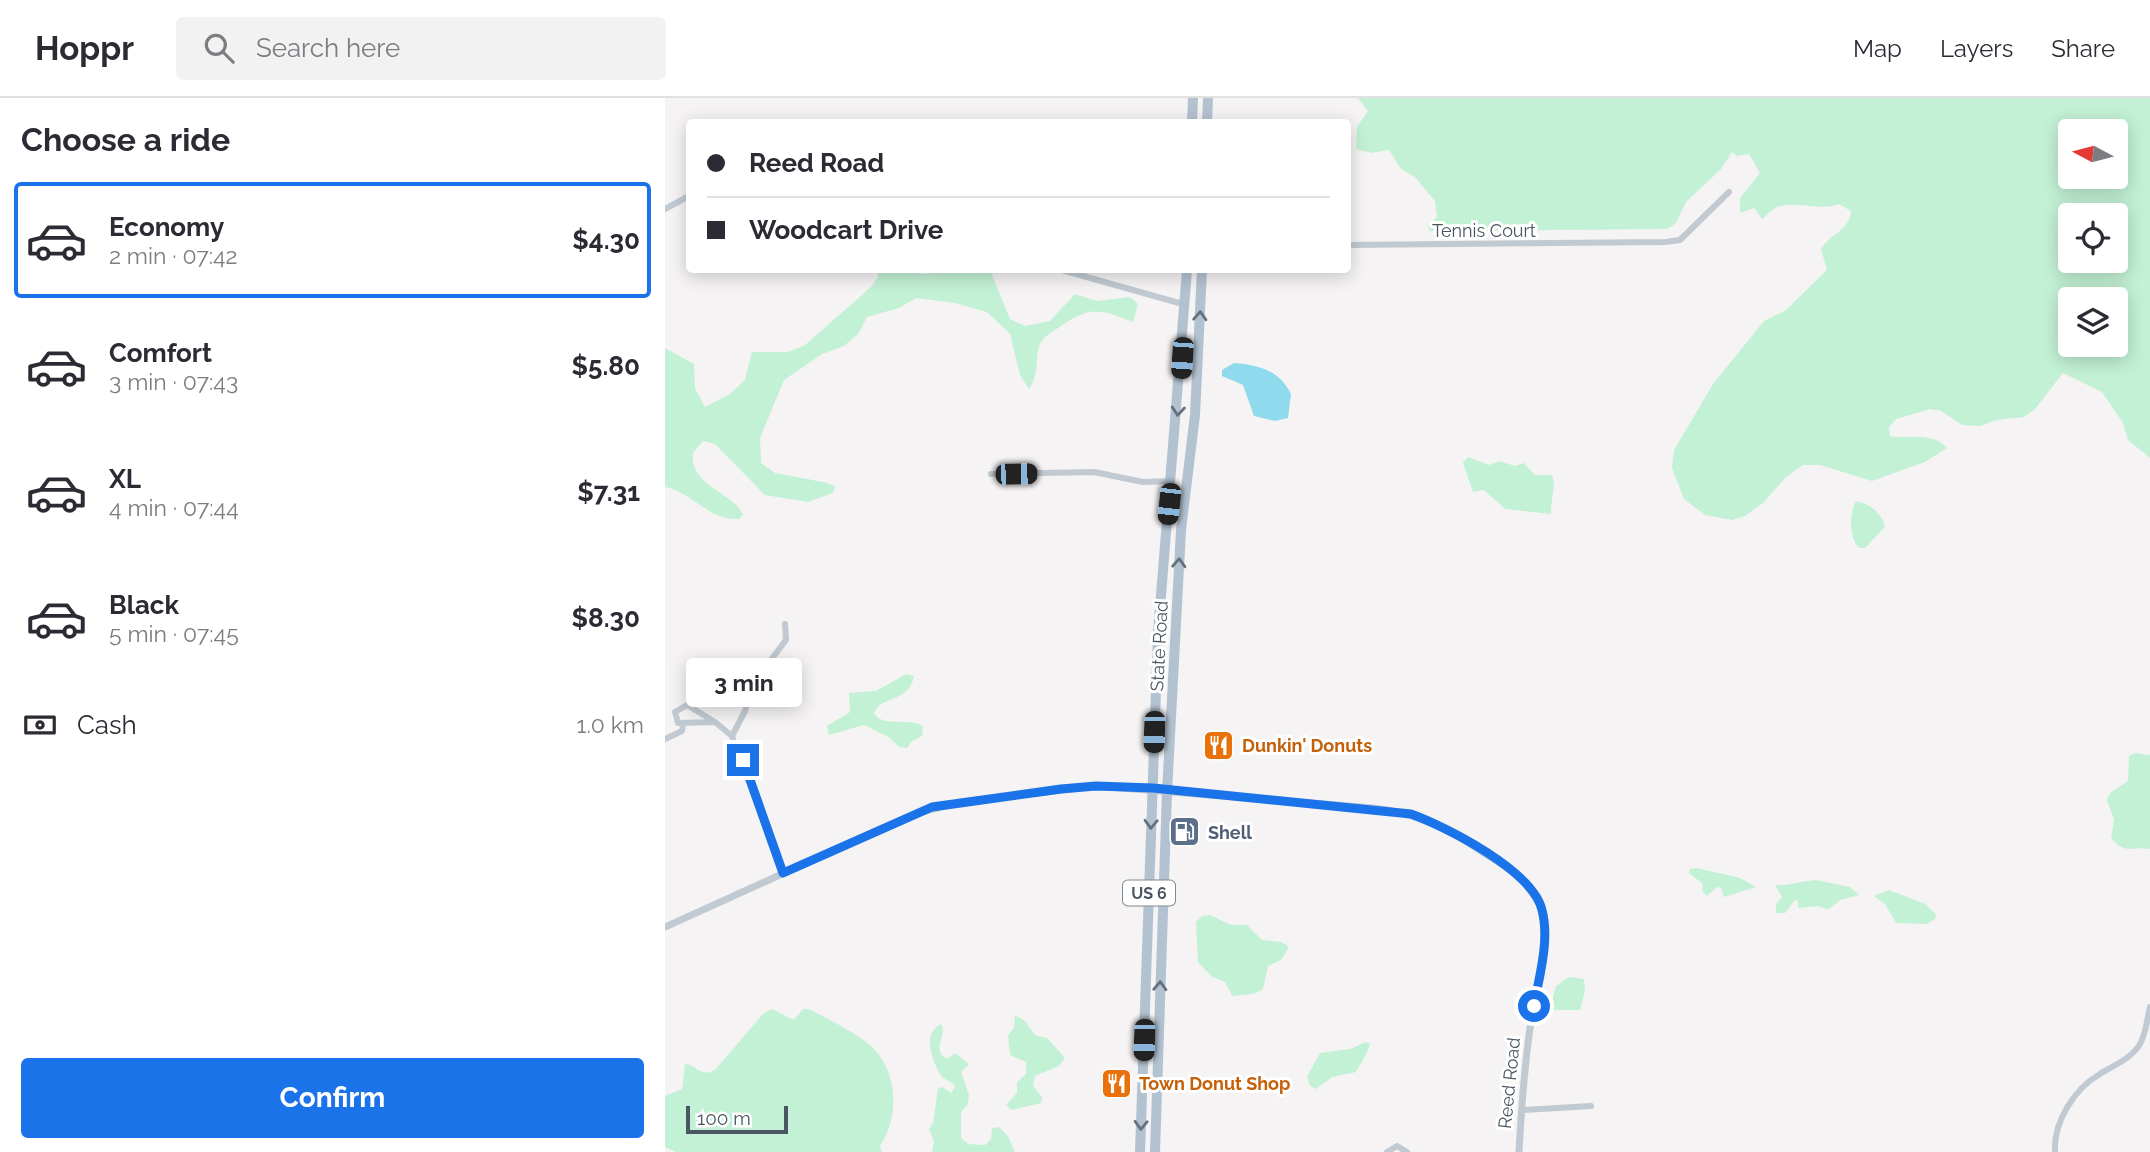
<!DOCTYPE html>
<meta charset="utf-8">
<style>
body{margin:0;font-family:Raleway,sans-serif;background:#f2f2f3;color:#2b2b33;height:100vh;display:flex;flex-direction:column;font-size:26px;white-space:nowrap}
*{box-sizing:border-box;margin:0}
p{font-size:23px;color:#7c7c81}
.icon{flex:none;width:38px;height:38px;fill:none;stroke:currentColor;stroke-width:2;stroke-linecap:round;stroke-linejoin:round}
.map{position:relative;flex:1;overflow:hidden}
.drawer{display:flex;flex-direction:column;background:#fff;width:665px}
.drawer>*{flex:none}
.guide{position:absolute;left:21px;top:21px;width:665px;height:154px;border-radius:7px;box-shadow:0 4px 18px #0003;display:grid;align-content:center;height:154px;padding:0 21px;background:#fff}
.needle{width:46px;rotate:277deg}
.tools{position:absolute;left:1393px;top:21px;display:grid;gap:14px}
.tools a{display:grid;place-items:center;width:70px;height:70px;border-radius:7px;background:#fff;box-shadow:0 4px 18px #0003;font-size:35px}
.scale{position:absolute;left:21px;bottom:18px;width:102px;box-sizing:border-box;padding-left:7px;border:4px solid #4a5661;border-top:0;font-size:19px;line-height:24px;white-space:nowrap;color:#4a5661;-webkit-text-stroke:5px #fff;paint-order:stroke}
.end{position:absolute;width:32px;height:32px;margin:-16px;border:9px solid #1a73e8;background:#fff;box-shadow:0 0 0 4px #fff}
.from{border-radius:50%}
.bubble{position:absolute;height:49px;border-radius:7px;background:#fff;box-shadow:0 4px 18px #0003;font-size:23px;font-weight:700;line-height:49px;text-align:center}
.car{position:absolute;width:21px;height:42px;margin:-21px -10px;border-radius:9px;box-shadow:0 0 5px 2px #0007;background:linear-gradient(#222 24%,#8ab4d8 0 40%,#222 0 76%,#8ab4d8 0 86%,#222 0)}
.guide b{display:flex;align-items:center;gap:24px;height:66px;font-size:26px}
.guide b+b{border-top:2px solid #e1e1e2}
.guide i{width:18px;height:18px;background:#2b2b33}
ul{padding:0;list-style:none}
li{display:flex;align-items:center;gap:21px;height:116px;margin:0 14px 10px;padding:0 7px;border:4px solid transparent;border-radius:7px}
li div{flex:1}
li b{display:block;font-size:26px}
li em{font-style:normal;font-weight:700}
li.selected{border-color:#1a73e8}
li>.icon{width:63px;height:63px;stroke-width:1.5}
h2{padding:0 21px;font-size:32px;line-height:84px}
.pay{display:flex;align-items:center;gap:18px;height:77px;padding:0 21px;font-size:26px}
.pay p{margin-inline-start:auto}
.action{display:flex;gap:14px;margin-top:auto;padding:14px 21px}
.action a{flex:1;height:80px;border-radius:7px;background:#1a73e8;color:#fff;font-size:28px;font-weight:700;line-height:80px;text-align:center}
header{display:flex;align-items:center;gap:42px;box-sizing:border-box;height:98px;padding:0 35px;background:#fff;border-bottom:2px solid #e1e1e2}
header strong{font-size:33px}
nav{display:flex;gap:38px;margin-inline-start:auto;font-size:24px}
.search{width:490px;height:63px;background:#f2f2f3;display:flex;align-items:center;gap:18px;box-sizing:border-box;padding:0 24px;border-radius:7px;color:#7c7c81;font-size:26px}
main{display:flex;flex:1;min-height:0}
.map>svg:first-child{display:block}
.green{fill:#c3f1d5;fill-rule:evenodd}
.water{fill:#90daee}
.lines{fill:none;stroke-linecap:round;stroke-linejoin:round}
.minor{stroke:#c1cad2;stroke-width:6}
.tertiary{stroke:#c1cad2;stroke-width:7}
.primary{stroke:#b3c2d1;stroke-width:10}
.oneway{stroke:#64717d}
.route{stroke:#1a73e8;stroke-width:9}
.labels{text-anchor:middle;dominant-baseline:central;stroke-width:6;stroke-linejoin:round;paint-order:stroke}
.shield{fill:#fff;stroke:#808990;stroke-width:2}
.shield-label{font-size:16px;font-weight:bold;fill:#4a5661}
.street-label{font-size:18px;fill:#4a5661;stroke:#fff}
.food-label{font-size:18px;font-weight:bold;fill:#c56008;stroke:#fff;text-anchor:start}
.service-label{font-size:18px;font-weight:bold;fill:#4e5e75;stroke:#fff;text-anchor:start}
</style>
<header>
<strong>Hoppr</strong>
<div class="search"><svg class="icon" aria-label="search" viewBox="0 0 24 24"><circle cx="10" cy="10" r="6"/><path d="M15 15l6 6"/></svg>Search here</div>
<nav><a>Map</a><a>Layers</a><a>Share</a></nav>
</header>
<main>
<section class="drawer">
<h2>Choose a ride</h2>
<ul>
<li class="selected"><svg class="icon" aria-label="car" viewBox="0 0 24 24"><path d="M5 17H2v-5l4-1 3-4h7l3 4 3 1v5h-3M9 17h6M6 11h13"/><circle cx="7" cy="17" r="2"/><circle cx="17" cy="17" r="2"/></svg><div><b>Economy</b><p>2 min · 07:42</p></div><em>$4.30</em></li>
<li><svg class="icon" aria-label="car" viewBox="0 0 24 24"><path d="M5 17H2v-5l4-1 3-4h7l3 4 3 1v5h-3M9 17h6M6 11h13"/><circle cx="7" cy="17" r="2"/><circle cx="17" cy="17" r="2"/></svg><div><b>Comfort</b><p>3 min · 07:43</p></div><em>$5.80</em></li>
<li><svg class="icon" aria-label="car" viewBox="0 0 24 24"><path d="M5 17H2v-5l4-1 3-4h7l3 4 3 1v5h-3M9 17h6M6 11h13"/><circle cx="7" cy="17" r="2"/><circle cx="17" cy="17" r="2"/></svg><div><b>XL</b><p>4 min · 07:44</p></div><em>$7.31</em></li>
<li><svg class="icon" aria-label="car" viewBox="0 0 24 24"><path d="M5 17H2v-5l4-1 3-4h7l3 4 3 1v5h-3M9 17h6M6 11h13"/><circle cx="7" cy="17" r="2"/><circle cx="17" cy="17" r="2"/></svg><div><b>Black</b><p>5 min · 07:45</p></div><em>$8.30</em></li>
</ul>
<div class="pay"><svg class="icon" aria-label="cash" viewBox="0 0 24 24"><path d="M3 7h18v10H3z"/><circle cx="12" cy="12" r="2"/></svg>Cash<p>1.0 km</p></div>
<div class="action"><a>Confirm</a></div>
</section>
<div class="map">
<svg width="1485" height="1054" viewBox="0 0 1485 1054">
<rect width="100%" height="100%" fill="#f5f3f3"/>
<path class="green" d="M693 0H1485V360L1463 342 1458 325 1437 294 1398 275 1370 311 1359 319 1331 322 1315 328 1297 327 1276 313 1265 311 1231 321 1224 329 1225 338C1244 342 1267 333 1282 350L1260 364 1207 383 1155 367H1138L1121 379 1098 405 1080 418 1067 422 1040 417 1019 401 1007 370 1009 352 1048 286 1099 223 1121 212 1162 172 1156 151C1164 137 1185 132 1186 113L1174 106C1154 114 1130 101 1110 110 1105 113 1101 118 1097 121L1089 110 1075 115V100L1095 75 1084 56 1072 58 1067 54 1056 71 1021 104 1011 125 1002 131 765 133 763 128 772 119 770 103 750 79 736 71 724 52 707 55 691 51 692 29 703 13ZM1405 33H1451V79H1405ZM1405 117H1451V163H1405ZM1451 201V247H1405V201Z
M213 172H240L257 176 325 172 345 221 360 228 385 223 410 196 432 203 465 199 473 206 468 224C433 210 424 208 393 230 386 235 376 240 374 249 370 263 374 278 364 291L355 277 345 236 322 214 290 205 251 200 234 210 202 219 194 235 179 248 157 256 119 282 95 340 96 365 110 375 163 385 170 389 168 395 143 404 100 397 50 346 38 343 28 355C24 388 70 395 78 417L74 421C43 423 28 394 0 389V250L29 266 30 290 40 309 65 296 80 282 87 254H122L139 248 206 189 213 179Z
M803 359 824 367 834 363 850 368 859 365 870 377H887C892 388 885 403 886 416L840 411 819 392 808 394 798 365Z
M1191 403C1205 406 1217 415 1220 429L1200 450H1194C1184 440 1184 415 1191 403Z
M241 576 249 578C244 605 216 597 209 615 216 630 244 619 258 628L257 638 246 644 242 650 234 649 225 640 199 627 164 637 162 628 185 614 184 595 211 593Z
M1470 655 1485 657V751C1468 748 1459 757 1446 740L1449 721 1442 702 1445 695 1463 683 1464 658Z
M1032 770 1075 780 1091 789 1059 799 1056 790 1052 789 1042 798 1037 793 1038 786 1024 775 1025 771Z
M1151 782 1185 789 1194 797 1175 802 1163 812 1153 808 1133 810V803L1130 802 1120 815H1111V806L1117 799 1110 787C1124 788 1136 783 1151 782Z
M1224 792 1260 806 1271 816 1270 821 1262 826 1231 825 1220 806 1209 798Z
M545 817 566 827H582L597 842 616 844 624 849 616 862 603 868 598 891 588 896 567 898 560 884 546 878 533 864 531 824 537 818Z
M904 879 919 881 920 893 915 912H885L891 888Z
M107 911 129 922 138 911H144C163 921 184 931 201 944 233 968 236 1016 215 1048L217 1054H11L0 1049V998L17 991 20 966C33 967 34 980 50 972L99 915Z
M350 917 359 922 370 937 382 940 400 960 394 968 370 978 368 988 377 999 376 1005 347 1012 341 1007 352 995V984L361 976V964L345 957 343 937 349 930Z
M276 926C283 938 265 952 282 961L290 955 304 966 296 974 304 997 303 1006 296 1014V1040L303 1046 320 1047 326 1041 327 1030 334 1029 343 1038 350 1054H267L269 1043 264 1031 268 1025 273 990 277 989 286 995 290 989C286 981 278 983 274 975 268 962 256 936 276 926Z
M701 944 705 946C704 953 694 968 691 974L667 979 651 991 645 988 642 979 655 955 685 951Z"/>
<path class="water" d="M569 265C594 267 614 272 626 296L623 320 610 323 589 318 578 287 557 278V272Z"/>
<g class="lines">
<path class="minor" d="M0 111 24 98
M682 147 1001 144 1015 142 1064 94
M397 172 521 207
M326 376 429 374 478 384 506 383
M50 624 22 607 10 614 13 625 50 624 67 638 118 775
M67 638 80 613 87 587 121 542 120 526
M0 641 17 633 18 627
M857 1012 926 1008
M722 1054 732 1048 742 1054
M1390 1054C1388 1024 1410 990 1435 976 1449 967 1466 961 1475 946 1481 936 1482 921 1485 909"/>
<path class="tertiary" d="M0 829 252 715 296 704 431 688 708 710C749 714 782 730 816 753 837 767 869 783 877 810 887 845 869 901 864 937 859 976 856 1015 854 1054"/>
<path class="primary" d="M527 24 528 0
M542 24 543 0
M475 1054 493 535 522 172
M490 1054 502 694 516 432 530 317 537 172"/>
</g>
<defs><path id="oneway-chevron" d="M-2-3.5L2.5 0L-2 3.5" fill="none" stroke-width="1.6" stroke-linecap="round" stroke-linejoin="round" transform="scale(1.75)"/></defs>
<g class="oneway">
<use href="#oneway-chevron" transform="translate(535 218) rotate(-87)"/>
<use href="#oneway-chevron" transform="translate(513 313) rotate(95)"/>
<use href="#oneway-chevron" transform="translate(514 465) rotate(-87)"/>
<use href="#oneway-chevron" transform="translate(486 726) rotate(92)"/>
<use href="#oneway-chevron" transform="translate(495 888) rotate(-88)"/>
<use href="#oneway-chevron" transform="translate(476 1027) rotate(92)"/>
</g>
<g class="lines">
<path class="route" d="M78 662 118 775 267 709 396 691 431 688 488 690 746 716C782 729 868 773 877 812 885 843 874 878 869 908"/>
</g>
<defs>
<symbol id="restaurant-square" viewBox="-11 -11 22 22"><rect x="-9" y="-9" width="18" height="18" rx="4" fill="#e8710a" stroke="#fff"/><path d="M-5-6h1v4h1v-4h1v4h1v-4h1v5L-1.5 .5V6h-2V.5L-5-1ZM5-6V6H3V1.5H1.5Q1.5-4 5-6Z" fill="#fff"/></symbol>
<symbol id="fuel-square" viewBox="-11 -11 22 22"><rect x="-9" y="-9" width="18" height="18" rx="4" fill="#5c6f8a" stroke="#fff"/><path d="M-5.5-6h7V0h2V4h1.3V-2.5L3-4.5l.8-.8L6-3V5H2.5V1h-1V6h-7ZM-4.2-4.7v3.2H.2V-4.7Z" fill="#fff"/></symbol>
</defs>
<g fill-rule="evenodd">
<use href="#restaurant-square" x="536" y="630" width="35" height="35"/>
<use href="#fuel-square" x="502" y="716" width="35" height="35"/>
<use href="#restaurant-square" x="434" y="968" width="35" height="35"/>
</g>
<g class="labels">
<rect class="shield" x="458" y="782.5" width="52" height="25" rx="5"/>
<g class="shield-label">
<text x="484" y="795">US 6</text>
</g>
<g class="street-label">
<text x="819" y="132">Tennis Court</text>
<text transform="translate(494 548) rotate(-87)">State Road</text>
<text transform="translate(844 985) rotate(-84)">Reed Road</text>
</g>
<g class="food-label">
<text x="577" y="647">Dunkin' Donuts</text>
<text x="474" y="985">Town Donut Shop</text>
</g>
<g class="service-label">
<text x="543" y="734">Shell</text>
</g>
</g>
</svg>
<div class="tools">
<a><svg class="needle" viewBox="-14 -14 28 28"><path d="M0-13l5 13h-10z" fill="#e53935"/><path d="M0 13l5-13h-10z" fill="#7c7c81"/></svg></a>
<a><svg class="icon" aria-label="locate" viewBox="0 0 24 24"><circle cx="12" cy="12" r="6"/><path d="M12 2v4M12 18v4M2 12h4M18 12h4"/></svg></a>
<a><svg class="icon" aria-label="layers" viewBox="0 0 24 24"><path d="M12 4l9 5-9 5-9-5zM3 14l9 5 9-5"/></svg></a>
</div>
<div class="scale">100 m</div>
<i class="end from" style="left:869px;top:908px"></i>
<i class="end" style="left:78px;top:662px"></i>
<div class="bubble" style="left:21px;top:560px;width:116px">3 min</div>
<i class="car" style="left:517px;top:260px;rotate:184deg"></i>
<i class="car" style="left:351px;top:376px;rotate:89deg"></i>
<i class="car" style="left:504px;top:406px;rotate:186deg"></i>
<i class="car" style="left:489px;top:634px;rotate:182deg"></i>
<i class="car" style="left:479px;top:942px;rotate:182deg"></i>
<div class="guide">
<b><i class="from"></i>Reed Road</b>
<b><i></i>Woodcart Drive</b>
</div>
</div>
</main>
